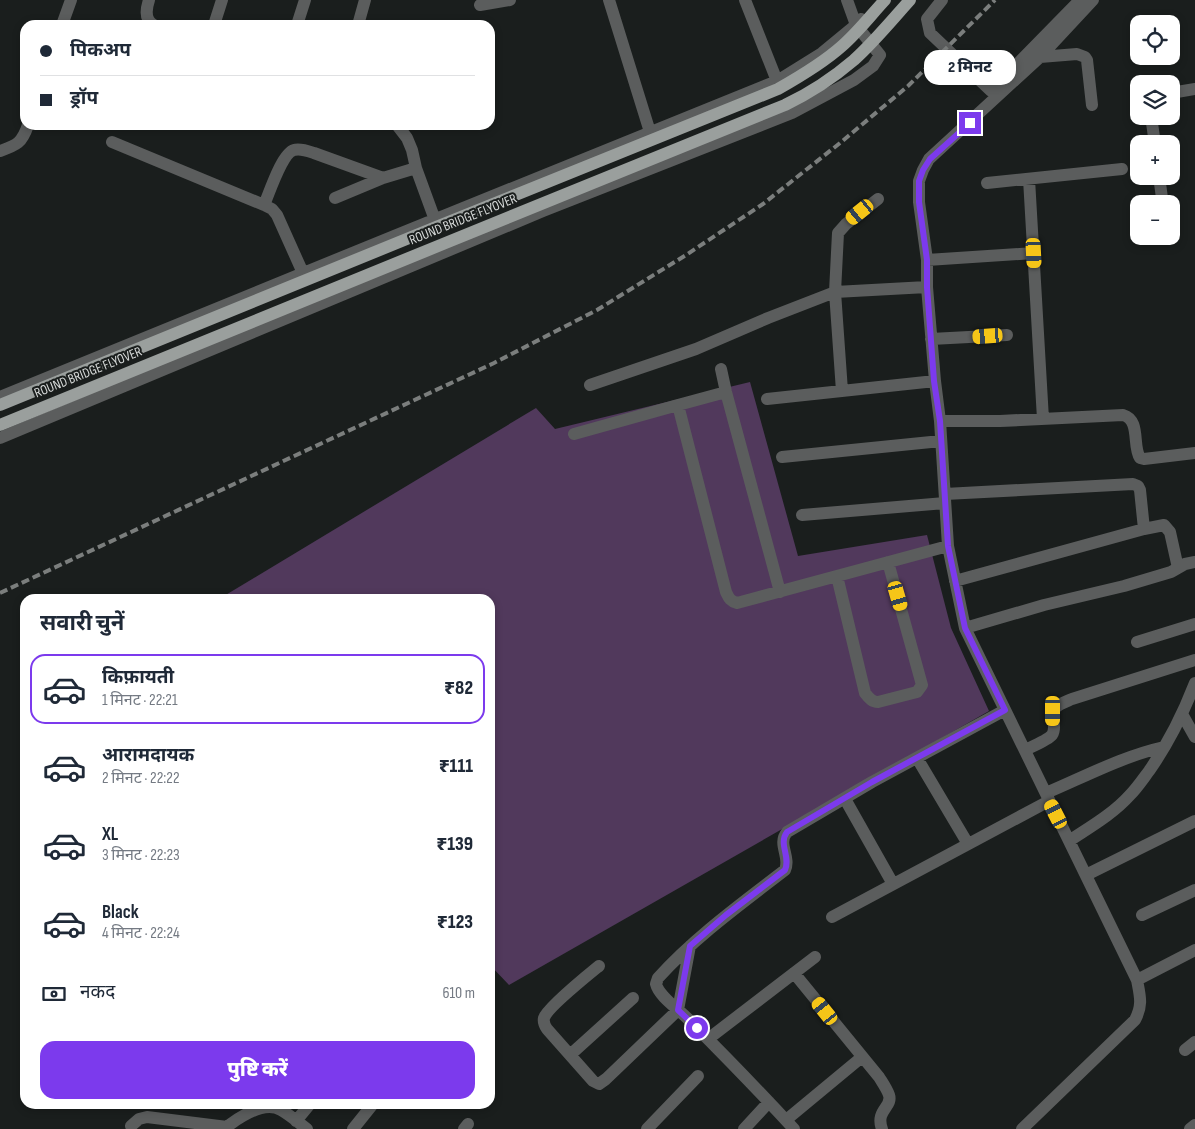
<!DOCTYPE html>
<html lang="hi">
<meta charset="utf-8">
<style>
body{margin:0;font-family:"Sofia Sans Condensed","Noto Sans Devanagari",sans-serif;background:#f6f6f7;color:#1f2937;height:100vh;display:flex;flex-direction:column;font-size:19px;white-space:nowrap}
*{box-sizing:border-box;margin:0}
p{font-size:16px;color:#747a83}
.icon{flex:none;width:28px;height:28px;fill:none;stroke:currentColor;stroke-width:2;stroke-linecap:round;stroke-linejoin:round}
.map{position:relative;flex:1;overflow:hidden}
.side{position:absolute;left:20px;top:594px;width:475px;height:515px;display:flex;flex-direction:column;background:#fff;border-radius:15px;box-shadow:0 2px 8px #0003}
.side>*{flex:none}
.hud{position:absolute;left:20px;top:20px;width:475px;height:110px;border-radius:15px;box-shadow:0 2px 8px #0003;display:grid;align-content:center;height:110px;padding:0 20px;background:#fff}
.buttons{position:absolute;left:1130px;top:15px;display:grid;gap:10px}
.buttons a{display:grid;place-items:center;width:50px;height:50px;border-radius:10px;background:#fff;box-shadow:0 2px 8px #0003;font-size:25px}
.end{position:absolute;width:22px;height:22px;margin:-11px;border:6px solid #7c3aed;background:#fff;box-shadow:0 0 0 2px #fff}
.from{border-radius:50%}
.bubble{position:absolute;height:35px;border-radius:15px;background:#fff;box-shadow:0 2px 8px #0003;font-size:16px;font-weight:800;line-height:35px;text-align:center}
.car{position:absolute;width:15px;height:30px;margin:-15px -8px;border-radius:6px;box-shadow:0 0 4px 1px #0007;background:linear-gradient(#f5c518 24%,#345 0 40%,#f5c518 0 76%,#345 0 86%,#f5c518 0)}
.hud b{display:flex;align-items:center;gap:18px;height:48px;font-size:19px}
.hud b+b{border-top:1px solid #e0e1e3}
.hud i{width:12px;height:12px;background:#1f2937}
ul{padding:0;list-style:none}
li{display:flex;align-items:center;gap:15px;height:70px;margin:0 10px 8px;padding:0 10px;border:2px solid transparent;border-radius:15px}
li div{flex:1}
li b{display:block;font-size:19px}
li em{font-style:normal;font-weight:800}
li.on{border-color:#7c3aed}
li>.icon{width:45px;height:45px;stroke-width:1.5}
h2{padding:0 20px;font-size:22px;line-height:60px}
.pay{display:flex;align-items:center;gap:12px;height:55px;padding:0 20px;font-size:19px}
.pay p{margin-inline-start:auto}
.cta{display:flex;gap:10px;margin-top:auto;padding:10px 20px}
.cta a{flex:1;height:58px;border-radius:15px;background:#7c3aed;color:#fff;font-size:20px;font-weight:800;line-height:58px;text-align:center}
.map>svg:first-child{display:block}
.green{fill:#51395c}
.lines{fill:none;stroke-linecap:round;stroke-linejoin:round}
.minor{stroke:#5b5d5d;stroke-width:12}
.rail{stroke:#7b7e7d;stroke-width:4;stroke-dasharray:8 4;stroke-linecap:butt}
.major-bridge{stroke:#9a9f9d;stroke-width:12}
.route{stroke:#7c3aed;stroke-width:6}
.labels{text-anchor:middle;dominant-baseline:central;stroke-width:4;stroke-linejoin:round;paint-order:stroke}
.street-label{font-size:14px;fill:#d9dcdb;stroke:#1a1e1d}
</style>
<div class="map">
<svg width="1195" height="1129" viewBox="0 0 1195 1129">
<rect width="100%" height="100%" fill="#1a1e1d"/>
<path class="green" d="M750 382 798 556 927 535 951 628 989 711 509 985 490 965V599H219L536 408 555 429Z"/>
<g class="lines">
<path class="minor" d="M149 0C146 9 144 20 154 25
M609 0 650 132
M745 0 777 81
M942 0 927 19 930 33 991 91 1080 0
M480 5 510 0
M62 25 71 0
M214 25 222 0
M297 25 305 0
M358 25 365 0
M1040 57 1077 54 1085 57 1087 60 1092 105
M1171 93 1195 89
M1151 116 1155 144
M397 125 407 138 412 150 416 168 435 220
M112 142 264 205C269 194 282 153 294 150 300 148 308 151 314 153L383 178 416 168
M0 151C17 145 22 143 28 125
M1159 176 1162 198
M1029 179 1043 419
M987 183 1122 169
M335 198 383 178
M264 205 272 209 277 215 303 273
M927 260 1034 253
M931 339 1007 335
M721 369 726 392 780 592
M590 385 696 349 768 318 835 292 927 287
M842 391 835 292 838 233 846 224 878 199
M0 397 394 236 777 81 822 53 856 25 861 19
M767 399 935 381
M678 405 726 392
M940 421H1000L1123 415C1141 420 1132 446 1140 458L1144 459 1195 453
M574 434 678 405 726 592C729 598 730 601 737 603L948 546
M0 438 543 211 792 113 854 80 873 66 880 55 856 25 847 0
M782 457 941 441
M945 494 1133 484 1138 486 1140 490 1144 529
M802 515 945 503
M837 576 865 693C869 698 872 702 878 702L917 692 922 685 888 562
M955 581 1144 529 1164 525 1170 532 1178 568
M965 628 1044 605 1124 586 1171 572 1185 564 1195 562
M1137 642 1195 624
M1182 714 1195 737
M1025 750C1031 747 1048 740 1052 735 1054 732 1054 730 1054 727 1052 706 1053 707 1072 699L1195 660
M917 758 968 844
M1046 793C1084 777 1123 756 1164 747
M845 799 893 884
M1069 841C1090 827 1113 814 1130 795 1137 788 1143 779 1149 771 1168 744 1183 714 1195 683
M1086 875 1195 821
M1142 915 1195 890
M832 917 1049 801
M599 966C588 975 547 1008 544 1018 543 1022 545 1026 547 1029L593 1081 599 1084 606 1079 678 1010 690 946
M794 973 879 1077C882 1082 887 1089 889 1095 893 1107 875 1110 882 1129
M1137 980 1195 950
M708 1039 815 957
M1185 1050 1195 1042
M570 1055 633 998
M786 1120 862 1057
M296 1121 310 1104
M131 1126 139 1119 147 1117 227 1127
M224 1129C238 1118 263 1100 281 1110 290 1115 299 1123 307 1129
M353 1129 373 1104
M464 1129 468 1124
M647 1129 698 1076
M744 1129 769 1102
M794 1129C760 1092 725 1056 689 1020 680 1010 659 997 656 984L658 978C695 937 741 904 785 870 791 857 777 844 787 832L872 782 1005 710
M1022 1129 1135 1020C1143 1005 1140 996 1137 980L965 628 948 546 940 421 935 381 927 287V260L919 202V181L923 170 929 159 1040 57 1093 0
M1190 1129 1195 1125"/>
<path class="rail" d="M0 593 494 363 597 310 686 255 763 204 840 143 908 86 995 0"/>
<path class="major-bridge" d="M0 405 436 227 778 89C801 76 823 63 842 46 858 32 871 15 885 0
M0 425 443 244 785 105C810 93 833 78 854 60 874 42 892 20 910 0"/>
</g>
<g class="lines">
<path class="route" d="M697 1028 678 1010 690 946 726 915 785 870C791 857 778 844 787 832L872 782 1005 710 965 628 948 546 940 421 934 381 927 287V260L919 202V181L923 170 930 159 970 123"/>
</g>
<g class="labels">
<g class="street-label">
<text transform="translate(463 219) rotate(-22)">ROUND BRIDGE FLYOVER</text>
<text transform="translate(88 372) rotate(-22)">ROUND BRIDGE FLYOVER</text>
</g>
</g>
</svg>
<div class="buttons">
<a><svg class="icon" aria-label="locate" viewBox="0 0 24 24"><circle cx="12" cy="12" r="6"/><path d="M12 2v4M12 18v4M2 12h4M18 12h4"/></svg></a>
<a><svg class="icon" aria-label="layers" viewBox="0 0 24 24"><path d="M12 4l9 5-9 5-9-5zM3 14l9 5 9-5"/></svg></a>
<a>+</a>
<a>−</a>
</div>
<i class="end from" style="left:697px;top:1028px"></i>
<i class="end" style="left:970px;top:123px"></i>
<div class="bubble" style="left:924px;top:50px;width:92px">2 मिनट</div>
<i class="car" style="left:860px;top:212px;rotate:231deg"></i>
<i class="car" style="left:1034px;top:253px;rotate:177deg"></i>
<i class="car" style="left:988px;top:336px;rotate:266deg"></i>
<i class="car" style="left:898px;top:596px;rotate:164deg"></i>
<i class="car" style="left:1053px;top:711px;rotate:180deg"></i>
<i class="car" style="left:1056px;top:814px;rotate:333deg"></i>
<i class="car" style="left:825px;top:1011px;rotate:321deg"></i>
<div class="hud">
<b><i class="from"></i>पिकअप</b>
<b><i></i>ड्रॉप</b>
</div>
<section class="side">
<h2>सवारी चुनें</h2>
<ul>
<li class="on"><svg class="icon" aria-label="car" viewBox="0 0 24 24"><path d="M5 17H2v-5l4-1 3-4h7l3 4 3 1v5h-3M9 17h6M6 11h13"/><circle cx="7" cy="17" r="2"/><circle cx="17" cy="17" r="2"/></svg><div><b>किफ़ायती</b><p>1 मिनट · 22:21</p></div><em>₹82</em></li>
<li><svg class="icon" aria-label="car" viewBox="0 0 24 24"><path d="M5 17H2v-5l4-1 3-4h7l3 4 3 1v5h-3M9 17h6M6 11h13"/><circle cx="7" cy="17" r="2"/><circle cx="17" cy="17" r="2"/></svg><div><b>आरामदायक</b><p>2 मिनट · 22:22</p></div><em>₹111</em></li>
<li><svg class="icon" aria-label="car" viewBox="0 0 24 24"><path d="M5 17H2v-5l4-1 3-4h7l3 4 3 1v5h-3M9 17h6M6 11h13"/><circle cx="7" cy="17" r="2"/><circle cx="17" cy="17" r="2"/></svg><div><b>XL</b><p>3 मिनट · 22:23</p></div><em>₹139</em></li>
<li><svg class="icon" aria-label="car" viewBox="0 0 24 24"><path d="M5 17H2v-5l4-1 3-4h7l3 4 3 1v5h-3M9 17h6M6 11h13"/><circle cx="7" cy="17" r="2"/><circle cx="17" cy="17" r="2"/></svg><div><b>Black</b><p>4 मिनट · 22:24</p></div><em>₹123</em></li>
</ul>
<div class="pay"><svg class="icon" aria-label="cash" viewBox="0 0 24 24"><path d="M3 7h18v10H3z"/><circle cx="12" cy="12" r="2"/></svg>नकद<p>610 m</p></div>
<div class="cta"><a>पुष्टि करें</a></div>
</section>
</div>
